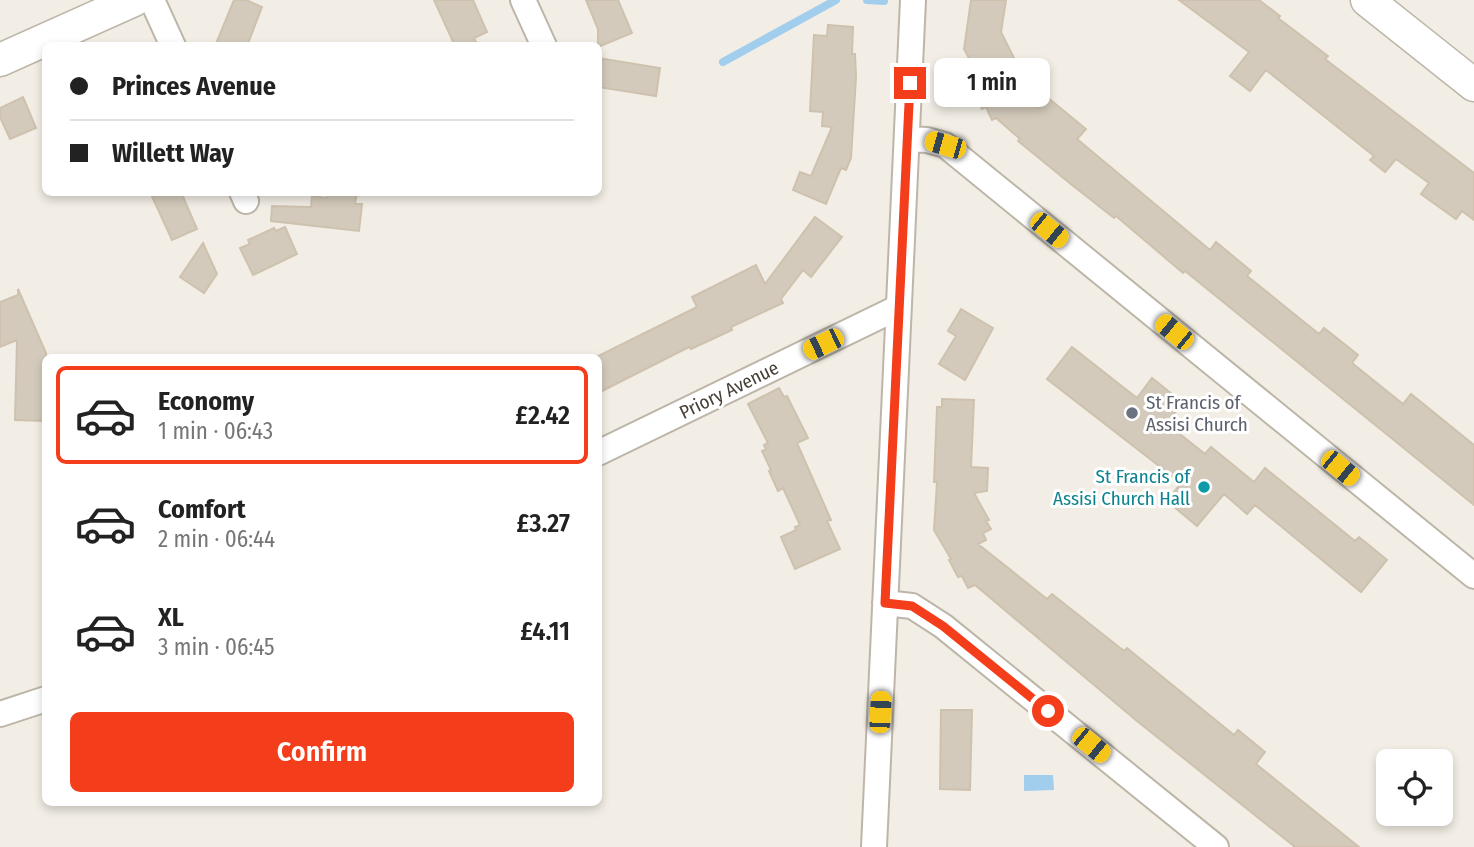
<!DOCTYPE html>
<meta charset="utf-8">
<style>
body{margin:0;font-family:"Fira Sans Condensed",sans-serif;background:#f6f6f6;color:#222;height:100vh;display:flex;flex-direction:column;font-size:26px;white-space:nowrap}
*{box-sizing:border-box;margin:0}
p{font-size:23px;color:#767676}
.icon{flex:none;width:38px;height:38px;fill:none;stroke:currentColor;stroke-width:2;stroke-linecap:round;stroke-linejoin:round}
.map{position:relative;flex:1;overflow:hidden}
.drawer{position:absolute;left:42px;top:354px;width:560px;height:452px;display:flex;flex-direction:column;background:#fff;border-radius:10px;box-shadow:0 4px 10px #0003}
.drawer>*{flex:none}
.hud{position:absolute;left:42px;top:42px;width:560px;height:154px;border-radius:10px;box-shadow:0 4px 10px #0003;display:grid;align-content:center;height:154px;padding:0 28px;background:#fff}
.tools{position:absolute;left:1376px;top:749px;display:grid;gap:14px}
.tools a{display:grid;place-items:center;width:77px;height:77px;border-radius:10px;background:#fff;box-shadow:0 4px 10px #0003;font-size:35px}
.end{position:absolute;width:32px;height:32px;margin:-16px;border:9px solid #f43d1a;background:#fff;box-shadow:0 0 0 4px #fff}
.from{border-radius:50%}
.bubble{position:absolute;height:49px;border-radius:10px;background:#fff;box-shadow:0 4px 10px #0003;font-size:23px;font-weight:600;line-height:49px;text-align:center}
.car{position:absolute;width:21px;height:42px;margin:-21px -10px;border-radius:9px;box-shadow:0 0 5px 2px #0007;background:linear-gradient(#f5c518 24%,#345 0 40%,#f5c518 0 76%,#345 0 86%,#f5c518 0)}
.hud b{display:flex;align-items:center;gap:24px;height:66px;font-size:26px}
.hud b+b{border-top:2px solid #e0e0e0}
.hud i{width:18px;height:18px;background:#222}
ul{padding:12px 0 0;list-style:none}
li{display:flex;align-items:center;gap:21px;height:98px;margin:0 14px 10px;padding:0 14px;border:4px solid transparent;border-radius:10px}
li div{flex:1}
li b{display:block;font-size:26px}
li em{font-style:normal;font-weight:600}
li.on{border-color:#f43d1a}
li>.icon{width:63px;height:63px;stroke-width:1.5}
.primary-button{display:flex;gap:14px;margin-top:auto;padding:14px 28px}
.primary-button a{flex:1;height:80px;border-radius:10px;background:#f43d1a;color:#fff;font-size:28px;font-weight:600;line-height:80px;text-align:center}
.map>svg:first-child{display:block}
.water{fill:#a2ceee}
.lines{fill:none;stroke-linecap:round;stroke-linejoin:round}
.stream{stroke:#a2ceee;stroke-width:8}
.building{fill:#d3cabb;stroke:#cec2ae;stroke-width:2}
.minor-casing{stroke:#bdb6a8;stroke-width:28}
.tertiary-casing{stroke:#bdb6a8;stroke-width:35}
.minor{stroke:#fff;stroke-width:24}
.tertiary{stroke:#fff;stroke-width:32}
.route{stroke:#f43d1a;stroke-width:9}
.worship-dot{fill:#6b7280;stroke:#fff;stroke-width:2.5}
.culture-dot{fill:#0f9aa8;stroke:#fff;stroke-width:2.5}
.labels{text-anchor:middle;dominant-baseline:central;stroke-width:6;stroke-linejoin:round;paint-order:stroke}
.street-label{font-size:19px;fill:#443e35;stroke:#fff}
.worship-label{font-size:19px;fill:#5b616d;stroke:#fff;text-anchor:start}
.culture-label{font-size:19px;fill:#0d838f;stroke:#fff;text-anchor:end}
</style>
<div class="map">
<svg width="1474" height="847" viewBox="0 0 1474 847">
<rect width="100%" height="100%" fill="#f2eee5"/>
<path class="water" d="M1024 775H1053L1054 790 1024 791Z"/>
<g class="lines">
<path class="stream" d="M867 0 884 1
M723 62 836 0"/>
</g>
<path class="building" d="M234 0H246L262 7 247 46H215Z
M434 0H473L487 32 474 38 478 46H455Z
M586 0H618L632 33 598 47V29Z
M971 0H1006L1001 32 1039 108 1048 98 1086 129 1077 139 1210 250 1216 242 1251 271 1247 276 1319 334 1324 328 1358 355 1352 363 1403 404 1411 394 1474 445V505L1185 271 1183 273 1116 216 1114 218 1072 185 1018 141 1020 139 996 118 992 120 986 107 982 109 960 62 969 58 964 49Z
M1179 0H1259L1280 16 1278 18 1328 56 1325 59 1474 173V220L1462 211 1456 219 1421 194 1429 183 1396 159 1385 172 1370 160 1374 156 1266 70 1250 91 1230 76 1249 52Z
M828 25 853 27 852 54H855L856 77 851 158 846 170 841 168 826 204 793 190 800 172 811 176 832 127 822 126 823 112 810 111 814 35 827 36Z
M598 58 660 68 656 96 598 87Z
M23 97 36 128 10 139 0 117V108Z
M150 192H181L197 229 172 240Z
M328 192H357L355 204H362L359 231 271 221 272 206 311 207 312 196 327 198Z
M815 217 842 237 811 277 803 270 781 299 783 303 731 327 732 330 691 349 689 347 598 393V356L697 307 692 297 756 265 765 284Z
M285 227 297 254 253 275 240 248 250 244 248 240 274 228 276 231Z
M203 243 217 274 204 293 180 277Z
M18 289 46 353V421L15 420 17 340 0 347V302L18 295Z
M961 309 993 328 965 380 939 364 956 336 948 331Z
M1072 347 1137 398 1152 378 1183 403 1166 423 1205 454 1211 447 1254 482 1265 468 1355 541 1359 537 1387 560 1361 592 1255 505 1247 514 1224 494 1197 526 1167 501 1181 483 1047 379Z
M779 388 784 397 787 396 808 438 797 443 831 520 827 521 840 549 795 569 781 537 796 530 795 527 800 525 783 488 778 491 769 471 771 470 762 451 766 449 764 445 768 443 748 404Z
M942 399 974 400 971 467 988 468 987 491 974 493 989 520 986 521 991 529 983 533 986 540 978 544 1047 599 1052 594 1124 651 1127 648 1234 735 1238 730 1265 752 1256 764 1359 847H1295L1137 721 975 585 968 588 962 576 958 577 949 560 951 559 934 530 937 482H934L937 407H942Z
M941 710H972L970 790 940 789Z"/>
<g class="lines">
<defs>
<path id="minor" d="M152 0 173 46
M523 0 544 46
M907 139 927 140 945 145 1474 576
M242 192 246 201
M598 453 897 308
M885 603 912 606 943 626 1216 847
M0 714 46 699
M874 847 913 0"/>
<path id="tertiary" d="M1367 0 1474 85
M0 60 134 0"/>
</defs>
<use href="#minor" class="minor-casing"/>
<use href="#tertiary" class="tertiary-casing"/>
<use href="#minor" class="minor"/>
<use href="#tertiary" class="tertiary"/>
</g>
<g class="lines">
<path class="route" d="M910 83 885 603 912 606 943 626 1048 711"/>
</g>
<circle class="worship-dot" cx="1132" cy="413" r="7"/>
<circle class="culture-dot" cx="1204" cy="487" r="7"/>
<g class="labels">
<g class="street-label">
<text transform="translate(729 390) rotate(-26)">Priory Avenue</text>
</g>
<g class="worship-label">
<text x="1146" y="402">St Francis of<tspan x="1146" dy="22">Assisi Church</tspan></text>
</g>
<g class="culture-label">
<text x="1190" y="476">St Francis of<tspan x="1190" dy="22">Assisi Church Hall</tspan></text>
</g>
</g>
</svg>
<div class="tools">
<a><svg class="icon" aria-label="locate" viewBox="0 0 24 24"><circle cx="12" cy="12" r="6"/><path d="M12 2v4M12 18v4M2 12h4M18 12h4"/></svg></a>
</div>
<i class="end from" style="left:1048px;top:711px"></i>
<i class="end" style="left:910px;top:83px"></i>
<div class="bubble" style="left:934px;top:58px;width:116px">1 min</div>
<i class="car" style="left:945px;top:145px;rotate:286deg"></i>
<i class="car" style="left:1049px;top:230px;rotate:129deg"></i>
<i class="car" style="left:1174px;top:332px;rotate:309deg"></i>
<i class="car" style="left:823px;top:344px;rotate:244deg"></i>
<i class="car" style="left:1340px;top:468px;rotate:129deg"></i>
<i class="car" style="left:880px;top:712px;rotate:3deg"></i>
<i class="car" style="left:1091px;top:745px;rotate:129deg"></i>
<div class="hud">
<b><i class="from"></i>Princes Avenue</b>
<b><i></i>Willett Way</b>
</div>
<section class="drawer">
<ul>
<li class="on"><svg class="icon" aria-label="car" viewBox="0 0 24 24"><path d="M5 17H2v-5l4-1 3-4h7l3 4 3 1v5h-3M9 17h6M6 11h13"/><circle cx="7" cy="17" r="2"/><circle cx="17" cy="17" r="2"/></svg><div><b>Economy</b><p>1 min · 06:43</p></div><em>£2.42</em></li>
<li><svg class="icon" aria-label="car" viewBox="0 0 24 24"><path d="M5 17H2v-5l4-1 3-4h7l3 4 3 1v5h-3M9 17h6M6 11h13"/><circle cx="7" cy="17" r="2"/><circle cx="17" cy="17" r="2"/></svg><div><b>Comfort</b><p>2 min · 06:44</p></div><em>£3.27</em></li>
<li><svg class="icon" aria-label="car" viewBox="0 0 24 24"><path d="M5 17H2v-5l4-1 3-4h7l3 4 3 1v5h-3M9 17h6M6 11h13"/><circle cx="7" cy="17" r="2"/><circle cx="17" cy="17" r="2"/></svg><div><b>XL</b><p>3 min · 06:45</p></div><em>£4.11</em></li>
</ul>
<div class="primary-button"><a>Confirm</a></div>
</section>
</div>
